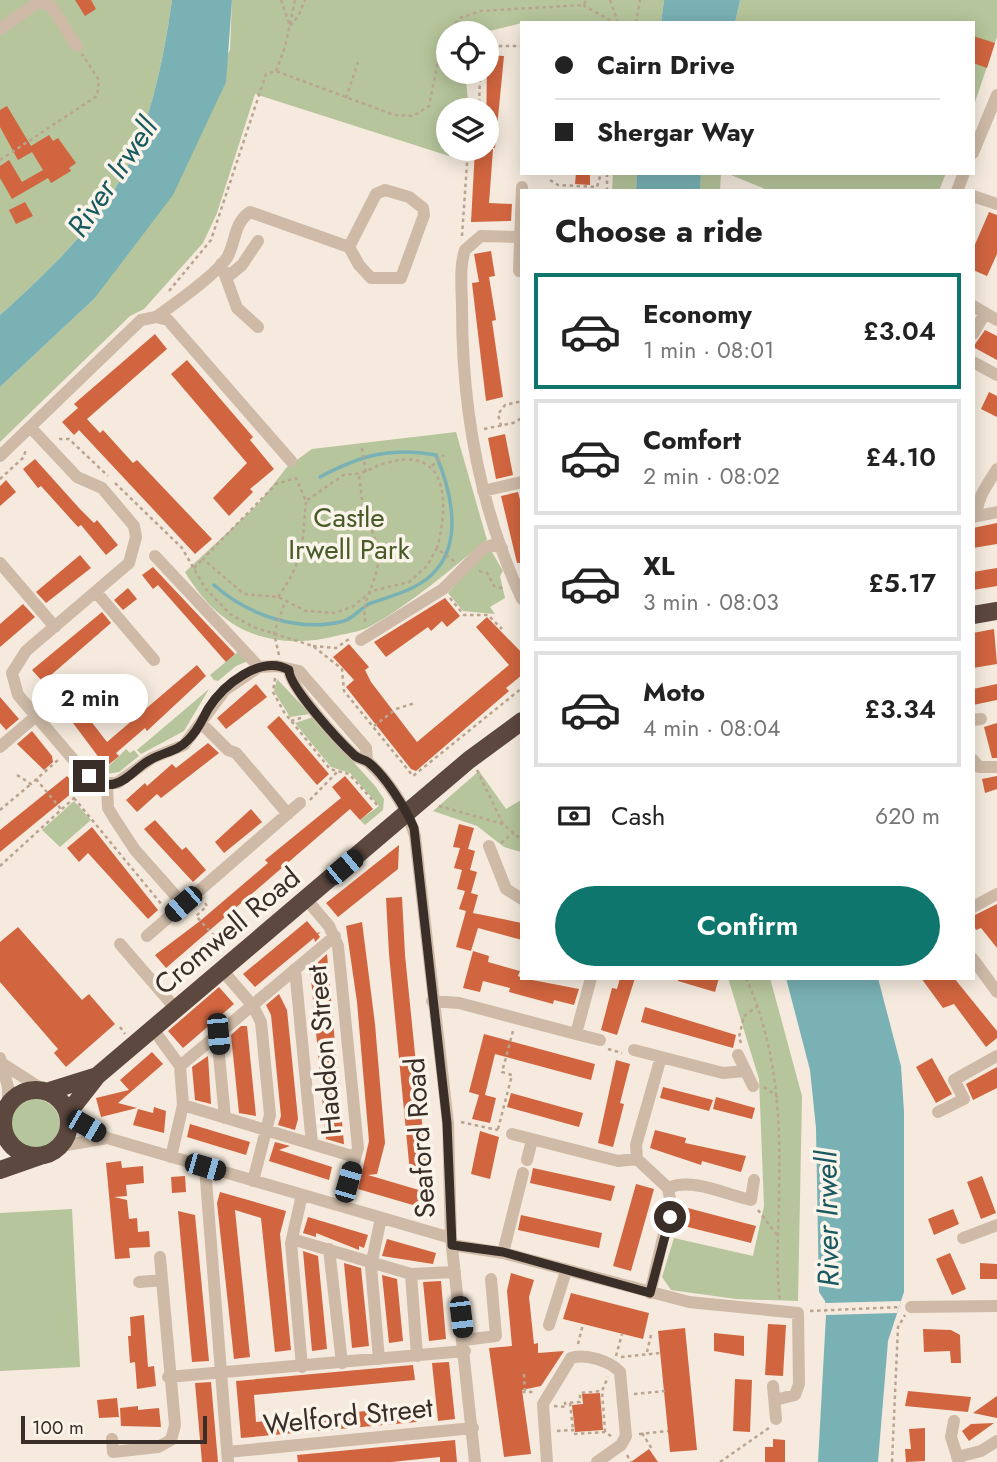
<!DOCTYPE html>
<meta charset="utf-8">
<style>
body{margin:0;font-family:Jost,sans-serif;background:#f6f6f6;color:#222;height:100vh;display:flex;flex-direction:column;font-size:26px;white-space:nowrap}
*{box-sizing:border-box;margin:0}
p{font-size:23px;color:#767676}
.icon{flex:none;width:38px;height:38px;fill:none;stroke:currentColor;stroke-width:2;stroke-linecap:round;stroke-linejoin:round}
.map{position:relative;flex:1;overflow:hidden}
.sheet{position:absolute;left:520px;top:189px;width:455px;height:791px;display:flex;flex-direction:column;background:#fff;border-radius:0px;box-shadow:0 4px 18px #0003}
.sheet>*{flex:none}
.top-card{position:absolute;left:520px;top:21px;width:455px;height:154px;border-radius:0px;box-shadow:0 4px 18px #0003;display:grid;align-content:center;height:154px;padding:0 35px;background:#fff}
.fabs{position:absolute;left:436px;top:21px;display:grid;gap:14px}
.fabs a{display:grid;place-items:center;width:63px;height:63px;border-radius:50%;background:#fff;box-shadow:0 4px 18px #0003;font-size:35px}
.scale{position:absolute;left:21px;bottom:18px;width:186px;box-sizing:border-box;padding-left:7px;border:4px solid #3a2e28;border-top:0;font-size:19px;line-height:24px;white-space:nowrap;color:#3a2e28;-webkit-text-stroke:5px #fbf4ea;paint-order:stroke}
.end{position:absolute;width:32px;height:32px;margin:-16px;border:9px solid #3a2e28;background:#fff;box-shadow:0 0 0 4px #fff}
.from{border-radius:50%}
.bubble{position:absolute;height:49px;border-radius:24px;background:#fff;box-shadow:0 4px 18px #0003;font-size:23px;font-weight:600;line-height:49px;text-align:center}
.car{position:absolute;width:21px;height:42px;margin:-21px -10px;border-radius:9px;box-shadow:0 0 5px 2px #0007;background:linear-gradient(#222 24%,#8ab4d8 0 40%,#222 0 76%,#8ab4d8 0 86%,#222 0)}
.top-card b{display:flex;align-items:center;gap:24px;height:66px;font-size:26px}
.top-card b+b{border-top:2px solid #e0e0e0}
.top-card i{width:18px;height:18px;background:#222}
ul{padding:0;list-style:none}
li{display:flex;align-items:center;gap:21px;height:116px;margin:0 14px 10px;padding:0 21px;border:4px solid #e0e0e0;border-radius:0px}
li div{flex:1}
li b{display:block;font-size:26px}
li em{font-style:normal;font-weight:600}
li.active{border-color:#0f766e}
li>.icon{width:63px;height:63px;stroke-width:1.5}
h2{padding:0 35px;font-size:32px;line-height:84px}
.pay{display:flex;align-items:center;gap:18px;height:77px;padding:0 35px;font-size:26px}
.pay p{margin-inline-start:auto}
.action{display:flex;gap:14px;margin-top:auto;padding:14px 35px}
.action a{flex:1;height:80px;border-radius:42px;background:#0f766e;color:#fff;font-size:28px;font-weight:600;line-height:80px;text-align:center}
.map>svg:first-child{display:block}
.green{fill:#b6c59b}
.water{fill:#79b1b5}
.pier{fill:#f5eadd}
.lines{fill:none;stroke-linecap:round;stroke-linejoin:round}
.stream{stroke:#79b1b5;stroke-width:3.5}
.building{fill:#d1653f}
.path{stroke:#baa491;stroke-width:2.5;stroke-dasharray:3.5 3.5;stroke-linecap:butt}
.minor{stroke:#cebaa7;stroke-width:12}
.highway{stroke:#5c483f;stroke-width:18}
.route{stroke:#3a2e28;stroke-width:9}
.labels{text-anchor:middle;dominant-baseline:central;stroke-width:7;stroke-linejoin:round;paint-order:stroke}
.park-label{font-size:28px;fill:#485b29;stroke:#fbf4ea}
.street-label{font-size:28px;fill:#3a2e28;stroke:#fbf4ea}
.water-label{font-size:30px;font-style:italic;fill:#195a60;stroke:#fbf4ea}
</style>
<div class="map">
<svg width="997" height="1462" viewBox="0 0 997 1462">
<rect width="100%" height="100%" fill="#f5eadd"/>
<path class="green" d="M0 0H172C163 63 149 134 115 189 88 234 39 280 0 315Z
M232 0H664L661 23 526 22 481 33H448V72H465L468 100 464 110H448V149H452L449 156 255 94 217 213 203 243 144 309 130 316 0 442V387L94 299 230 50Z
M740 0H997V37L973 108V23H735Z
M613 173H637L636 191H612Z
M701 173H721L720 191H700Z
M726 173H946L939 191H770Z
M456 432 487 540C450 570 412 603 371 626 362 631 350 633 340 635 272 653 221 632 185 572L258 504 287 467 312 449Z
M485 552H492L503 571 500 576 505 598 490 607 495 614 463 611 448 593Z
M239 651 248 661 236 666 218 681 214 680 210 675Z
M277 679 310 714 290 717 274 691Z
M209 689 184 731 141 754 137 750Z
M313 717 376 787 384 799 383 810 365 825 360 820 379 806 350 773 331 767 295 723Z
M126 749 130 753 134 750 139 756 119 772 107 774 105 770Z
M479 771 506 809 521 800V852L504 847 477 826 433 811Z
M74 801 91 820 60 847 42 830Z
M728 978H770L802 1096 798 1301 736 1299 671 1290 662 1277 674 1238 753 1256 764 1206 759 1079Z
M10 1124a25 25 0 1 1 50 0a25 25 0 1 1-50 0Z
M72 1209 80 1367 0 1371V1213Z"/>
<path class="water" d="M172 0H232L226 82 173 195 94 299 0 387V315C39 280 88 234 115 189 149 134 163 63 172 0Z
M664 0H740L735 23H661Z
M637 173H701L700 191H636Z
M786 978H878L901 1066 904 1112V1292L888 1341 878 1462H818L826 1315 825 1301 819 1292 816 1128 810 1070Z"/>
<path class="pier" d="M901 1301 897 1313 826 1315 825 1303Z"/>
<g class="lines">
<path class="stream" d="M214 585C248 615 298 633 344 621 354 618 361 607 371 603 394 595 421 589 437 569 463 538 450 488 436 455 390 447 361 455 320 477"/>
</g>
<path class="building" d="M75 0H91L96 9 85 16Z
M973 36 995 43 987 68 973 63Z
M487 55 504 56 495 148H486Z
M7 106 31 146 49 135 53 141 58 138 76 163 69 168 71 171 51 183 48 178 12 199 0 178V166L9 160 22 182 43 170 32 152 18 160 0 127V110Z
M475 149H493L489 203 512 204 511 221 471 222Z
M576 173H590V185L575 184Z
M25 202 33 216 16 224 9 210Z
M989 212 997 215V254L987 276 973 270V249Z
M491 251 495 276 489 277 496 320 492 321 503 397 486 401 472 283 479 282 474 254Z
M985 330 997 336V360L973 347Z
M155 334 167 349 87 419 100 433 103 430 133 463 137 460 212 539 195 554 79 430 74 435 62 422 78 408 74 404Z
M187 360 253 437 250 440 274 469 250 489 253 492 229 516 213 498 247 463 171 374Z
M989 392 997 396V417L981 409Z
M505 434 513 475 496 479 488 438Z
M35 459 79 508 94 523 97 520 118 545 106 555 81 525 78 527 41 486 38 488 23 469Z
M6 480 16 492 0 506V486Z
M518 492 522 507V563H517L501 496Z
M997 523V544L973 548V528Z
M80 555 91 568 46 603 36 592Z
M153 567 235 654 226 662 158 585 153 589 142 575Z
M997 568V586L973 590V572Z
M128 588 137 599 123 610 114 600Z
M445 598 460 616 447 627 442 621 431 631 428 627 386 657 374 642Z
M23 604 35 617 0 647V624Z
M102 612 111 623 43 682 32 670Z
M487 617 522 653V675L506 688 509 691 416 771 411 769 346 687 354 680 333 657 349 644 369 667 365 670 371 682 417 742 509 665 476 627Z
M994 629 997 664 973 668V633Z
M197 665 206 676 147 731 145 728 116 753 119 756 106 767 58 703 69 693 107 742Z
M256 684 267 697 226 729 217 718Z
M997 684V700L973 705V689Z
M0 697 19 719 6 730 0 723Z
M279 716 329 774 317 785 267 727Z
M997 723V758H992L984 727Z
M32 731 52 756 53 762 44 770 17 744Z
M208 743 219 753 161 798 157 794 137 812 126 800 145 783 147 786 172 764 176 768Z
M67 776 78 788 0 852V830Z
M345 776 373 809 360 820 350 809 166 968 155 955 200 921 268 863 265 860 341 798 332 787Z
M997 776V789L985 793 982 779Z
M251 809 262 822 224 853 215 842Z
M155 820 182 850 186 847 206 870 193 882 144 829Z
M459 824 474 828 468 849 475 851 470 870 477 872 471 893 478 895 473 913 522 923V940L478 928 471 951 456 947 466 911 459 909 465 891 457 889 462 870 454 868 460 848 453 847Z
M92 827 158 910 148 919 88 853 79 862 67 848Z
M399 845 398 869 338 917 326 903Z
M402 897 405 955 427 1172 410 1173 389 954 386 898Z
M997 904V948L981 928 976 930 973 924V916Z
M307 921 317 933 321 932 318 934 320 937 315 942 314 938 255 987 243 974Z
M362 922 375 1024 385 1143 377 1174 368 1175 429 1193 430 1210 358 1189 369 1141 357 1002 346 926Z
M18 927 82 1000 89 994 115 1024 66 1067 54 1053 58 1049 0 982V942Z
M473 951 489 956 488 962 520 971 518 976 522 978 579 989 574 1005 554 1000 553 1004 509 992 510 988 483 981 480 992 463 988Z
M327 954 344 1144H343L326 1139 310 968H317V963Z
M620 978H635L617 1035 601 1030 612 988 617 989Z
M678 978H719L715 992 678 981Z
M921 978H954L997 1031V1038L986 1047 954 1004 943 1008Z
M219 987 234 1004 183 1048 168 1031Z
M279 994 287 1010 298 1119 295 1130 278 1125 281 1116 271 1015 266 1005Z
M645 1007 736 1035 733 1048 641 1022Z
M241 1026H247L256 1116 239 1113 231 1035Z
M484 1034 595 1064 591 1080 495 1054 485 1095 496 1098 490 1123 472 1119 479 1095 469 1092Z
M152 1052 163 1064 118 1103 137 1108 101 1117 96 1098 129 1090 120 1080Z
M208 1056 211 1104 195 1100 192 1067Z
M932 1058 952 1094 936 1103 916 1067Z
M616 1060 630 1064 620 1103 624 1104 613 1147 598 1143Z
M997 1067V1088L973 1100 966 1084Z
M663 1087 713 1100 709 1111 660 1098Z
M511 1093 583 1113 579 1127 507 1107Z
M716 1097 755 1108 752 1119 713 1109Z
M154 1107 166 1111 164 1133 133 1125 138 1109 153 1113Z
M190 1124 250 1142 246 1155 187 1137Z
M655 1130 686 1138 685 1143 746 1156 741 1172 702 1161 701 1165 650 1148Z
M480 1131 499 1137 490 1179 471 1174Z
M275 1142 290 1146 279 1150 332 1167 329 1180 269 1161Z
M121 1161 122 1168 143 1166 144 1183 126 1185 127 1196 114 1197 127 1200 129 1219 137 1218 138 1232 149 1231 150 1247 129 1248 130 1258 115 1259 106 1163Z
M533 1168 615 1186 611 1201 530 1183Z
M185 1176 186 1192 172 1193 171 1177Z
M982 1176 996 1213 981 1219 967 1182Z
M636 1184 654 1189 631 1271 613 1266Z
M220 1192 286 1211 280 1234 291 1350 275 1352 261 1218 235 1210 250 1357 234 1359 217 1203Z
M684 1207 756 1226 751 1243 680 1225Z
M953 1209 959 1224 934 1235 928 1219Z
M178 1211 195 1215 209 1361 192 1362Z
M521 1215 602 1233 599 1248 518 1230Z
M308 1217 368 1235 364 1248 359 1246V1250L316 1233V1237L303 1233Z
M387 1239 436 1253 433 1264 382 1256Z
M303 1251 318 1256 327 1349 312 1351Z
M950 1253 966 1289 952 1295 936 1259Z
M344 1263 361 1268 369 1346 352 1348Z
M980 1263 997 1264V1279H980Z
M511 1273 534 1280 529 1297 534 1344 538 1343V1353L564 1351 541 1386 522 1390 531 1454 504 1457 489 1348 512 1346 507 1291Z
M382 1275 397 1279 403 1341 389 1343Z
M441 1281 446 1339 429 1341 423 1282Z
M571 1293 649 1313 643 1339 563 1319Z
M144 1315 148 1367 154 1366 156 1386 137 1389 135 1362 130 1363 128 1336H131L130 1317Z
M768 1324 786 1325 783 1376 765 1375Z
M685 1328 697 1450 670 1452 658 1331Z
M923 1329 951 1330 960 1335 961 1363H951L950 1351 924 1352Z
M714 1333 744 1336V1356L714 1351Z
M449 1362 455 1419 438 1421 432 1363Z
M413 1365 415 1380 254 1395 256 1422 416 1406 417 1422 241 1438 236 1381Z
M735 1379 752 1380 750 1432 733 1431Z
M211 1382 218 1462H202L195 1383Z
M908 1391 971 1397 968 1412 905 1406Z
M600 1393 603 1430 575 1432 572 1405 583 1404 582 1394Z
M997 1396V1418L973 1413Z
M117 1398 119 1417 99 1418 97 1400Z
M138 1406V1410L159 1408 161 1427 121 1426 120 1408Z
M994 1423 969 1441 962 1431 971 1424Z
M925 1428V1461L906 1462 905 1449H911L909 1429Z
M773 1439 785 1440V1462H765V1447H773Z
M455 1440 457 1462H440V1457L391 1462H298L297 1455Z
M649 1449 658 1462H631Z"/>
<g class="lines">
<path class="path" d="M281 0 290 26 299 15 305 0
M610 0 618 23
M583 5 615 23
M636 23 640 0
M486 52 500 46H522
M276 71 285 47 295 0
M346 98 358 62
M479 110 480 72
M0 160 97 96 99 80 82 54
M550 180 558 185 597 187 601 173
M607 191V173
M462 236 468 149
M169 291 211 240 266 74 276 71 394 115 413 116 429 106 443 36 460 18 480 11 583 5 587 0
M501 426 498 414 505 405 522 401
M484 429 513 423 522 418
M59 439H69L108 476
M362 448 366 473
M432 466 444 455
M359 476C361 487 361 498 364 508 369 525 379 544 378 561 377 584 359 602 366 624
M0 479 24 457 26 448
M115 483 182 548 205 588 230 614 253 627 313 646 342 669 344 691 413 776 522 688
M437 548 427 566 409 582 372 591 352 607 334 613 306 611 278 597 244 594 203 559 276 484 296 478 306 501 345 474C364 476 370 467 386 463 449 444 449 505 437 548L455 562
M194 568 203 559
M479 571 487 573 494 586 505 589
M278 597C304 560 302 546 306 502
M450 598 464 615H488L502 629
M313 646 336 648 349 639
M279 655 274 633 285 602
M275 678 273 692 284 712 330 769 349 774 378 806
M291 721 304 717
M374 726 396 709 415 703
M477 770 503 824
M17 775 31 784 58 760
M36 779 61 809
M74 798 163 906
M310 800 338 771
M439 806 503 824 522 840
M0 810 31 784
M501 843 514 832
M0 866 86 787
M205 903 207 906 196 916 226 949
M746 978C777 1047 781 1118 779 1193 779 1229 775 1264 780 1299
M120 1027 125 1034
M741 1043 739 1037 744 1016 758 1006
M608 1049 622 1053
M764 1087 778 1097
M461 1122 498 1130
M498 1129 512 1075 502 1072 513 1031
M758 1210 777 1235
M810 1311 901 1307
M578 1344 583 1324
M647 1352 651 1335
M616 1356 622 1334
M621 1357 660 1353
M524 1374 525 1391
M522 1392H536
M634 1394 665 1391
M570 1403 573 1430
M554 1406 566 1407 565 1403 580 1402V1393L602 1391
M557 1431 573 1430V1434L605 1432 611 1436
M605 1432 602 1391 608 1377
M642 1433 652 1449
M639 1434 668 1431
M627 1455 631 1462
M720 1462 769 1428
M892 1462 898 1327 905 1315"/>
<path class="minor" d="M40 2 51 6 77 46
M0 29 41 0
M973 153 997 95
M957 191 964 173
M973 196 997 204
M519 237 481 236 465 250C459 267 462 290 462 308 462 408 479 507 522 599
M221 264 237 308 258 327
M519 271 522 187
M226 278 242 265 258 241
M973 306 997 320
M156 317C173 305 219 273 228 256 236 240 234 223 250 212L349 247 359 265 371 278H401L424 215 423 208 409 197 385 190 376 194 349 247
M973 334 985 313
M973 362 997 375
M31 428 77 477 102 488 134 526 136 537 129 563 26 651 12 673 18 695 84 772 101 783H117L152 758 184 745 225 690 259 667 277 666 299 671 366 748 367 761
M0 456 141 320 156 317 168 320 291 461
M483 491 522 482
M977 516C976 498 988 484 997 469
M973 517 997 512
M155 556 259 667
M0 563 55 627
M96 592 154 660
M361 640 443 589 484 548 492 545 502 548
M289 670C290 687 340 743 355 756 359 759 365 759 369 763 389 781 408 810 415 836L448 1123 451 1238 475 1462
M973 720 981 719
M202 724 228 750 236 753 288 814
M0 747 36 716
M973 760 979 767H997
M107 784 108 808 114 818 135 850 183 904
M489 846 506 889 522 899
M306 899 329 926 338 946 358 1148 341 1206
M973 907 997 894
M147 936 300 803
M120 944 176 1009
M973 959 997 992
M295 969 312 1144
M222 970 253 1006 261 1022 270 1115 253 1181
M432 1001 459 1003 576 1034 591 978
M153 1029 180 1066 183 1105 171 1157
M217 1034 225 1118
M576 1034 600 1040
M634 1050 661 1057
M738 1055 753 1086
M0 1058 8 1087V1105
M3 1064 42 1089
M180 1066 335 936
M183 1105 355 1157
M938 1112 964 1099 954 1080 997 1056
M69 1116 107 1138 451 1238
M512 1134 618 1161 637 1159
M61 1146 107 1138
M527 1160 532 1140
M205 1167 228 1462
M668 1188C692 1177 727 1195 751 1200L754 1180
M963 1238 997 1225
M292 1239 411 1274 455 1272
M452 1245 503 1253 689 1302 798 1313 799 1384 795 1395 775 1400
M329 1249 342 1363
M503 1253 523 1173
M411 1274 417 1356
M139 1282 162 1280
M650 1293 671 1204 668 1188 637 1159 636 1145 661 1057 723 1073 745 1071
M911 1307 997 1306
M549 1325 566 1271
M464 1340 496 1336 491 1279
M379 1359 371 1266 381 1218
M302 1367 291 1243 302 1195
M168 1377 465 1351
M773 1386 776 1419
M954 1421 951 1437 959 1462
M112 1439 113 1452 158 1447 171 1440 175 1425 160 1257
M227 1452 473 1428
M957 1457 981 1451 997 1441
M547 1462 543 1404 571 1358C585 1353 610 1361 620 1372L626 1436 621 1445 597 1462"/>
<path class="highway" d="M973 615 997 611
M3 1123a33 33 0 1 1 66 0a33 33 0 1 1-66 0Z
M49 1091 97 1076
M68 1113 97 1076 469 760 522 721
M0 1170 40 1156"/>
</g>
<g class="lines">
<path class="route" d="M89 776C96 781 105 786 114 784 128 781 138 766 150 760 163 752 177 752 188 740 198 731 202 720 208 709 223 685 261 654 289 670 289 687 339 741 354 755 358 759 364 759 368 762 385 775 406 809 414 828L447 1123 452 1245 503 1252 650 1293 670 1217"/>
</g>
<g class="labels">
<g class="park-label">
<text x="349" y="517">Castle<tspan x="349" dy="32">Irwell Park</tspan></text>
</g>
<g class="street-label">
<text transform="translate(227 931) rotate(-40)">Cromwell Road</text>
<text transform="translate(324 1050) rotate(-95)">Haddon Street</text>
<text transform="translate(420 1138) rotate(-94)">Seaford Road</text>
<text transform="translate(348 1416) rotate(-6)">Welford Street</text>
</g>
<g class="water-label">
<text transform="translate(112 177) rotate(-56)">River Irwell</text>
<text transform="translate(827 1219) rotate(-91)">River Irwell</text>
</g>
</g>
</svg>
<div class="fabs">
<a><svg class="icon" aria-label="locate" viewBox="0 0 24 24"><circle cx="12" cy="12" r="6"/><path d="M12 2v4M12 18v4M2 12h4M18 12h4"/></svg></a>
<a><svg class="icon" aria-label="layers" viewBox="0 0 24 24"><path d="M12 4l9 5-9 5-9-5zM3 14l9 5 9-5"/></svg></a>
</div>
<div class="scale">100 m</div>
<i class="end from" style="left:670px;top:1217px"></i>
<i class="end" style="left:89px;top:776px"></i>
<div class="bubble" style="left:32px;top:674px;width:116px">2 min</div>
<i class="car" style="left:344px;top:867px;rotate:50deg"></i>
<i class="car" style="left:183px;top:904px;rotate:229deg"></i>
<i class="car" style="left:218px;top:1034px;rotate:175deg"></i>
<i class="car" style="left:86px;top:1126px;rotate:120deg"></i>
<i class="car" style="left:205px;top:1167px;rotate:106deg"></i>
<i class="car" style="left:348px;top:1182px;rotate:16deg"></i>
<i class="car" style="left:461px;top:1317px;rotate:173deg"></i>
<div class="top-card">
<b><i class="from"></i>Cairn Drive</b>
<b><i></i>Shergar Way</b>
</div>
<section class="sheet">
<h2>Choose a ride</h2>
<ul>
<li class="active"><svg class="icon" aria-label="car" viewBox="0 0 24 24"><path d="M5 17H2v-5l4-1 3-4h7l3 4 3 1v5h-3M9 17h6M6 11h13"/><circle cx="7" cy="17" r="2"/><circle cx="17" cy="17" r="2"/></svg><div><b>Economy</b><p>1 min · 08:01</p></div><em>£3.04</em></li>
<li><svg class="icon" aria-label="car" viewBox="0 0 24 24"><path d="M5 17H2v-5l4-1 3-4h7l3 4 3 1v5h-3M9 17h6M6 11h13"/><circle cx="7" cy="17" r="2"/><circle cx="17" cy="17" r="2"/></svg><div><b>Comfort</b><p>2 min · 08:02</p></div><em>£4.10</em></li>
<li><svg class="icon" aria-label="car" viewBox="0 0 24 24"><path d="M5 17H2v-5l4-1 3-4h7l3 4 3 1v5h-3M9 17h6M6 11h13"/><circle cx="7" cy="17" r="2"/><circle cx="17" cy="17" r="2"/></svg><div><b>XL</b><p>3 min · 08:03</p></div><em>£5.17</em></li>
<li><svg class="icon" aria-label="car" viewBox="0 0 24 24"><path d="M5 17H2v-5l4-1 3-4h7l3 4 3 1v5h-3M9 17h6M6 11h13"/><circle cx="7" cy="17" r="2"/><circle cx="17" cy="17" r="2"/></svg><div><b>Moto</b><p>4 min · 08:04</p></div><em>£3.34</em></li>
</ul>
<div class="pay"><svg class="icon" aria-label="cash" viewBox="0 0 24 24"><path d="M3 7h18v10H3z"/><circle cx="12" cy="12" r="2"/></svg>Cash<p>620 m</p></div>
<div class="action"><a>Confirm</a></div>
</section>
</div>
